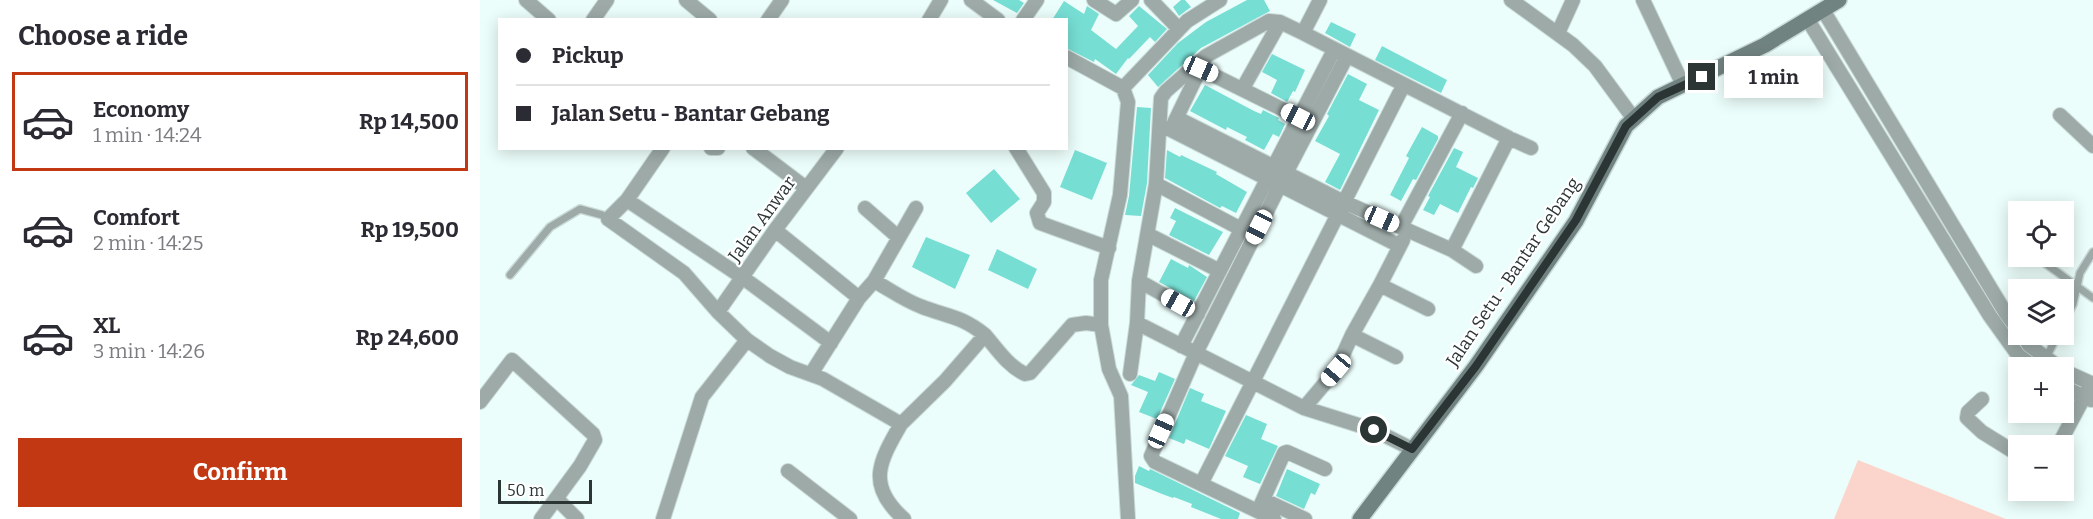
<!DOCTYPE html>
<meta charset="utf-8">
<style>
body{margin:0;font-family:Bitter,serif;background:#f2f2f3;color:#2b2b33;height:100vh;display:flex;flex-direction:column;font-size:22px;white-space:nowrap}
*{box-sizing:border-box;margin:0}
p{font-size:20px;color:#7c7c81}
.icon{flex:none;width:33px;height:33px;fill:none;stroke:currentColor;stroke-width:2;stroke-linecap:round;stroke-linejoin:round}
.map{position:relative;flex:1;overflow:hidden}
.side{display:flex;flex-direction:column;background:#fff;width:480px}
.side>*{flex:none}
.top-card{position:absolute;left:18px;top:18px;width:570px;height:132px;border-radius:0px;box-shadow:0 3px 15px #0003;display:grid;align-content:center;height:132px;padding:0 18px;background:#fff}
.tools{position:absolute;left:1528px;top:201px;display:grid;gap:12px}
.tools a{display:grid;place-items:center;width:66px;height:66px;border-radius:0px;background:#fff;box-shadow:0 3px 15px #0003;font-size:30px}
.scale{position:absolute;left:18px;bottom:15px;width:94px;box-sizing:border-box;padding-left:6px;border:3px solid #2a3534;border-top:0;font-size:16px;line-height:21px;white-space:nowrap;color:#2a3534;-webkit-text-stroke:4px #fff;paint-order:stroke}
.end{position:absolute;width:27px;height:27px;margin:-14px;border:8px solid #2a3534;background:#fff;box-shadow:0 0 0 3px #fff}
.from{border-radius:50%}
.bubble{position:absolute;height:42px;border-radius:0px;background:#fff;box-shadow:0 3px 15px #0003;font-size:20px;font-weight:700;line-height:42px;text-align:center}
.car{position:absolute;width:18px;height:36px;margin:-18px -9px;border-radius:8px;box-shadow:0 0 4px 2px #0007;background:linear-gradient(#fff 24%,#345 0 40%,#fff 0 76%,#345 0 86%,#fff 0)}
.top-card b{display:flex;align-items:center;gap:21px;height:57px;font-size:22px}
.top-card b+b{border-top:2px solid #e1e1e2}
.top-card i{width:15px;height:15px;background:#2b2b33}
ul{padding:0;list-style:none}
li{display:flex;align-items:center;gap:18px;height:99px;margin:0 12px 9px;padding:0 6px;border:3px solid transparent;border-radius:0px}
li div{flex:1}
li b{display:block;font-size:22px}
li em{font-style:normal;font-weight:700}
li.active{border-color:#c23813}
li>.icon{width:54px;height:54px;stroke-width:1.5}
h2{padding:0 18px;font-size:27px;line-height:72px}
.cta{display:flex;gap:12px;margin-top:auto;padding:12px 18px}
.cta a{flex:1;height:69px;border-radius:0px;background:#c23813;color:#fff;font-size:24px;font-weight:700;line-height:69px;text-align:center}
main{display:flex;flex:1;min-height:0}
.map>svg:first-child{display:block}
.green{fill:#fbd5cb}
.building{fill:#77ded4}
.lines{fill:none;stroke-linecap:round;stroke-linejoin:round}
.service-casing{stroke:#c9dad7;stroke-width:10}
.minor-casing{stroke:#c9dad7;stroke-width:16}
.secondary-casing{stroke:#c9dad7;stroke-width:18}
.service{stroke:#9daaa8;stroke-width:7}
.minor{stroke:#9daaa8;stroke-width:14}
.secondary{stroke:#718381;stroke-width:15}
.route{stroke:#2a3534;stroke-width:8}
.labels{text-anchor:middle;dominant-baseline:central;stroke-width:4.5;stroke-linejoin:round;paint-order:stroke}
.street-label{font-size:18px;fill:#2a3534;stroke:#fff}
</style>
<main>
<section class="side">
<h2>Choose a ride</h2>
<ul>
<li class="active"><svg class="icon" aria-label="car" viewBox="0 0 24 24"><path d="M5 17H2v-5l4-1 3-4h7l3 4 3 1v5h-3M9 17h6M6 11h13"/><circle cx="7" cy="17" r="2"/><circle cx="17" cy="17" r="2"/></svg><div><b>Economy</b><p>1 min · 14:24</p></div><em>Rp 14,500</em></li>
<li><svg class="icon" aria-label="car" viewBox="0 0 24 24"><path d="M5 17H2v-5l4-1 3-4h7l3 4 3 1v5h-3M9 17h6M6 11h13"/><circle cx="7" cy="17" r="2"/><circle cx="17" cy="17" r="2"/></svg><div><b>Comfort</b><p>2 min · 14:25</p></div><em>Rp 19,500</em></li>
<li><svg class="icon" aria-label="car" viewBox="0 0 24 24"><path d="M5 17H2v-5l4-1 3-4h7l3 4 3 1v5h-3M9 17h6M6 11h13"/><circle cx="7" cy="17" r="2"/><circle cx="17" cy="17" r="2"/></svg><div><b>XL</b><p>3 min · 14:26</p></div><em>Rp 24,600</em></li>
</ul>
<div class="cta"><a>Confirm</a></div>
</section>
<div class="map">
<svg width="1613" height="519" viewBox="0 0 1613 519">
<rect width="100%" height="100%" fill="#ecfefb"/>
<path class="green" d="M1378 460 1526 519H1354Z"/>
<path class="building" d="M513 0H539L544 3 537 13Z
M701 0H705L711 7 699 16 693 7Z
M767 0H784L790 11 721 48 678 87 668 75 698 43 726 22Z
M584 1 604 14 607 6 619 14 611 30 636 49 658 26 649 16 659 6 687 29 675 42 670 37 649 59 648 58 636 74 615 59 614 62 586 48V20H572Z
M851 22 876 34 870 47 845 33Z
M902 46 967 80 961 93 895 60Z
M792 54 825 70 815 92 813 91 807 102 791 93 797 80 782 72Z
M868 74 887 84 879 100 899 110 860 190 845 182 860 154 835 141 849 116 847 114Z
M725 85 774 111 781 114 783 110 799 118 798 120 805 124 799 137 793 134 784 150 765 140 767 137 747 127 746 130 710 111Z
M657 107 671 108 667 183 661 216 645 215 649 196Z
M942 127 958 136V139L936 180 933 179 921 201 910 195 929 158 926 156Z
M974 148 983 152 976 167 998 178 993 188 991 187 978 213 960 204 954 215 943 210 950 197 948 196Z
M595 150 627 163 612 200 580 187Z
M687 150 700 157 701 155 737 172 736 174 767 192 756 213 742 206 740 208 685 178Z
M514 169 540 199 511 223 486 193Z
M695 208 743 232 729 255 689 235 696 221 690 218Z
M446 237 490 255 475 289 432 267Z
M517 249 557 269 548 289 508 270Z
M691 259 708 268 709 265 727 277 714 301 679 282Z
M679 372 695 379 677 419 659 412 668 392 651 385 659 375 675 381Z
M710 388 724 394 721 401 746 411 729 449 706 439 704 444 689 438Z
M766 415 787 424 781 439 798 446 780 484 763 477 768 466 745 456Z
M659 466 669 471 670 469 760 513 758 519H741L711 507 712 504 694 497 693 498 682 494 655 483V476Z
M807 469 840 484 835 495 831 493 824 509 796 496Z"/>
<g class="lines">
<defs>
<path id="service" d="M1555 256 1613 298
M30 275 70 227 100 209 122 215 128 219
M1584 322 1593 304 1600 273 1613 252
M1566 358 1578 334"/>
<path id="minor" d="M46 0 69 20
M206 0 230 20
M491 0 518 20
M614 0 636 14 652 0
M671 0 698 28
M1031 0 1093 45 1115 66 1154 119
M1163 0 1203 85
M1343 10 1525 312 1539 331
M113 20 127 0
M288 20 302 0
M449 20 461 0
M543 20 557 0
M1328 20 1510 316 1538 355 1555 368
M823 33 840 0
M1078 33 1093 0
M586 57 643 88 648 102 640 195 621 280V325L629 369 641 396 648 519
M721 69 818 117
M643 88 707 21 740 0
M763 88 800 22
M1580 115 1613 146
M693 125 724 61
M691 130 920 246
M1029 138 1051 148
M183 148 147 200 128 219 204 273 238 312 267 340 290 356 310 367 343 379 421 424C399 462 386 485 424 519
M231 148H238
M273 148 326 188
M536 148 564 193V202L557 213 560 223 629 248
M676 184 761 229
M147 200 262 277 351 343
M385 208 418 237
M921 227 982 113
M295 230 379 298
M669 235 740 271
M972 250 996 266
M394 281 436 208
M659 281 718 314
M900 285 948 309
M238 312 295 230 357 148
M657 323 824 408 894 430 932 449
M1542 334 1549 345 1580 368
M872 335 916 357
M701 346 854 50
M1584 371 1613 384
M331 374 379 298 394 281C409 289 424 300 440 306 467 317 480 315 505 335
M650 374 657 323 659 281 676 184 681 98 686 91 726 56 789 21 800 22 823 33 1029 138 972 250 864 202 697 118
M1584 387 1611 400
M1502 399 1488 412 1487 418 1502 432 1539 455
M0 402 32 360 113 434 115 440 100 466 78 496 80 502 97 519
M824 408 856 370 872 335 900 285 923 240
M421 424 465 381 505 335C517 349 528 366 545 374L550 373 592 325 606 323 621 325
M1578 446 1611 384
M308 471 370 519
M721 484 923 86
M784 500 825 519
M778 511 804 453 807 452 845 469
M61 519 78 496
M183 519 222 397 267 340
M794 519 675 462 671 456 716 353 806 173 867 56"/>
<path id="secondary" d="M880 519 996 366 1096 221 1146 126 1178 97 1285 45 1359 0"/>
</defs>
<use href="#service" class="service-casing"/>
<use href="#minor" class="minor-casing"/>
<use href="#secondary" class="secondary-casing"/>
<use href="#service" class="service"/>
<use href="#minor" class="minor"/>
<use href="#secondary" class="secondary"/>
</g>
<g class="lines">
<path class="route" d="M894 430 932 449 996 366 1096 220 1146 126 1178 97 1222 77"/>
</g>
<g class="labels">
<g class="street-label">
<text transform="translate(282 219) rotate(-54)">Jalan Anwar</text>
<text transform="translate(1033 272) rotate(-56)">Jalan Setu - Bantar Gebang</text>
</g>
</g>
</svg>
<div class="tools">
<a><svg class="icon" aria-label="locate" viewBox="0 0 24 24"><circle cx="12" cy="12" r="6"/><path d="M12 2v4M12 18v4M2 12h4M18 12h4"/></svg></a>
<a><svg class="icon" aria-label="layers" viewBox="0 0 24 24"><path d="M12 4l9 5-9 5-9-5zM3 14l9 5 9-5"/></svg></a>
<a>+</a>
<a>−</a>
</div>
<div class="scale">50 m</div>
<i class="end from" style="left:894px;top:430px"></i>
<i class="end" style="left:1222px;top:77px"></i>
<div class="bubble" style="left:1244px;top:56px;width:99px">1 min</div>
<i class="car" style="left:721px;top:69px;rotate:114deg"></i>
<i class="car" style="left:818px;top:117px;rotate:297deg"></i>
<i class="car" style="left:902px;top:219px;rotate:114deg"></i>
<i class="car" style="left:779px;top:227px;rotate:207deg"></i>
<i class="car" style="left:698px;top:303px;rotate:299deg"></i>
<i class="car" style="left:856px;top:370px;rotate:220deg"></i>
<i class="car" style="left:681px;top:431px;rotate:24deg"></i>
<div class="top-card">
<b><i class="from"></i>Pickup</b>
<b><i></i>Jalan Setu - Bantar Gebang</b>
</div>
</div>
</main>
